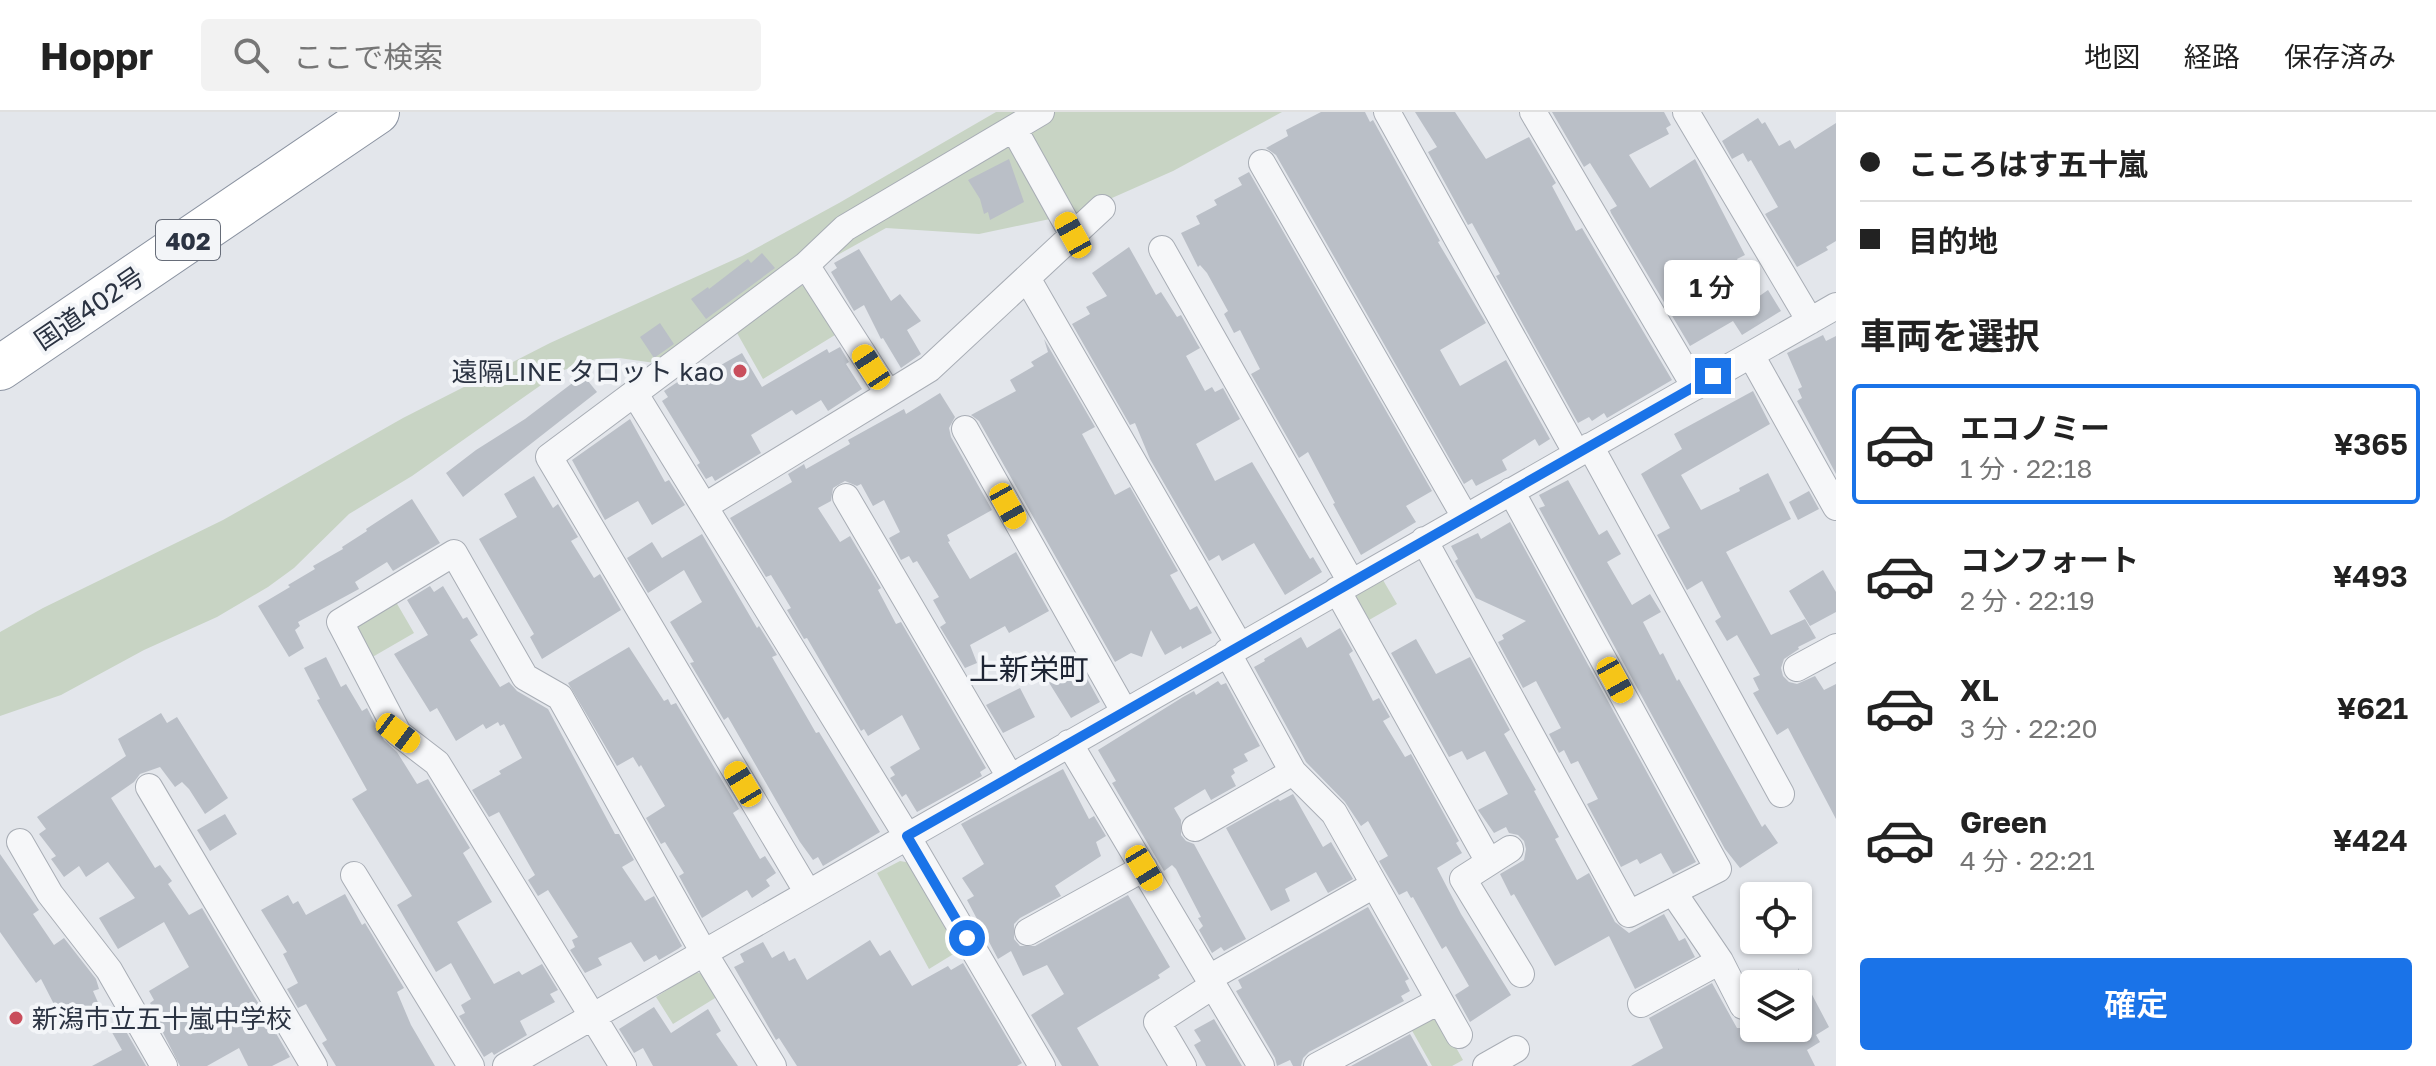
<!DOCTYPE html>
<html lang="ja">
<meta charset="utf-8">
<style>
body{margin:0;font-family:"Golos Text","Noto Sans JP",sans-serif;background:#f2f2f2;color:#222;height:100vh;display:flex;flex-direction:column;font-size:30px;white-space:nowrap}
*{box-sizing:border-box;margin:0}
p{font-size:26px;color:#767676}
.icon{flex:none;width:44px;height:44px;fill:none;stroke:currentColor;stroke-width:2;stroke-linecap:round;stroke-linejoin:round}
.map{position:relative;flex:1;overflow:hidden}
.sheet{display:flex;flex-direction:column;background:#fff;width:600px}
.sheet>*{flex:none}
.hud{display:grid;align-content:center;height:176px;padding:0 24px;background:#fff}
.controls{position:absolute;left:1740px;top:770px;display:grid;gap:16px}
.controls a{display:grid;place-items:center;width:72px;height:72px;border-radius:8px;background:#fff;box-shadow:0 2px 6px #0004;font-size:40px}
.end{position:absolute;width:36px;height:36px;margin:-18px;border:10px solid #1a73e8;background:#fff;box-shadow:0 0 0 4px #fff}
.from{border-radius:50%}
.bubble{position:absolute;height:56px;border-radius:8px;background:#fff;box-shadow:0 2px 6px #0004;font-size:26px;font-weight:600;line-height:56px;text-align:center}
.car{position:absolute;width:24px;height:48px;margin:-24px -12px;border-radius:10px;box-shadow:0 0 6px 2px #0007;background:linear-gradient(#f5c518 24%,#345 0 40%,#f5c518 0 76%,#345 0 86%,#f5c518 0)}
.hud b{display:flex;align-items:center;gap:28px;height:76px;font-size:30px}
.hud b+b{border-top:2px solid #e0e0e0}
.hud i{width:20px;height:20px;background:#222}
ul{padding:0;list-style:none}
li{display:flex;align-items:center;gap:24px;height:120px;margin:0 16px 12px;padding:0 8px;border:4px solid transparent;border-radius:8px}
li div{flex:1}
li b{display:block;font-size:30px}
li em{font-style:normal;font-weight:600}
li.selected{border-color:#1a73e8}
li>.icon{width:72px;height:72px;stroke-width:1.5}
h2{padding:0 24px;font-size:36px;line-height:96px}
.action{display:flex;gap:16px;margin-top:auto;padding:16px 24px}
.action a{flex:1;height:92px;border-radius:8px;background:#1a73e8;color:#fff;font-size:32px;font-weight:600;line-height:92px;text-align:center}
header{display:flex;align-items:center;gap:48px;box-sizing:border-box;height:112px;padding:0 40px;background:#fff;border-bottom:2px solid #e0e0e0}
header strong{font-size:38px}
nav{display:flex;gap:44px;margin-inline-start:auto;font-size:28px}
.search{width:560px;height:72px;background:#f2f2f2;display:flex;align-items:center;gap:20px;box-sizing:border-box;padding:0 28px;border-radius:8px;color:#767676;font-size:30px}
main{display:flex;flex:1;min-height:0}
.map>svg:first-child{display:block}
.green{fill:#c8d4c4}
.building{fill:#babfc7}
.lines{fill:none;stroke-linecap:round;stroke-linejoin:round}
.minor-casing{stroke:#a8adb5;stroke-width:28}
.trunk-casing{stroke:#8b93a1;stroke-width:46}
.minor{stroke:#f6f7f9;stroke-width:26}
.trunk{stroke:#fff;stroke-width:44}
.route{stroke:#1a73e8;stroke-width:10}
.poi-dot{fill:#c94e5c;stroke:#f3f5f8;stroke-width:3}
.labels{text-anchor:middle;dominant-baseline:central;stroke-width:8;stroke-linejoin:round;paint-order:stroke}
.shield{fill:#f3f5f8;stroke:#676d79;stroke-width:2}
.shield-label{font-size:24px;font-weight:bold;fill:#2b3342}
.street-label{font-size:26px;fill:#2b3342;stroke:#f3f5f8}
.poi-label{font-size:26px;fill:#2b3342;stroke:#f3f5f8;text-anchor:end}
.quarter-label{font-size:30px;fill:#1d2433;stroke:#f3f5f8}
</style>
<header>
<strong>Hoppr</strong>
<div class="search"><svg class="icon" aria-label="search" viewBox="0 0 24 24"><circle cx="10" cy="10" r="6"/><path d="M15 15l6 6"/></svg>ここで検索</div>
<nav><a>地図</a><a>経路</a><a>保存済み</a></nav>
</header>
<main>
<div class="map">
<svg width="1836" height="954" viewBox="0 0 1836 954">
<rect width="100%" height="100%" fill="#e3e6eb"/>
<path class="green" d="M996 0H1282L1173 59 1078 101 979 122 886 116 807 160 655 251 619 246 596 247 561 259 412 364 349 402 294 456 268 475 217 505 144 538 61 583 0 604V520L43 496 223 408 403 306 550 231 742 144 839 91Z
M796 172 807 175 835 223 763 267 737 221Z
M1383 468 1397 492 1362 512 1353 485Z
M396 490 414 521 369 547 355 525 359 513Z
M900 749 911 751 960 838 929 857 877 761Z
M695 860 707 863 720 883 673 912 656 885Z
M1428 905 1440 907 1463 948 1452 954H1432L1410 915Z"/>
<path class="building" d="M1321 0H1365L1370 10 1373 8 1440 129 1438 130 1486 211 1440 238 1460 274 1506 248 1550 327 1539 334 1535 327 1502 348 1507 358 1476 374 1472 367 1464 372 1276 43 1266 36 1288 24 1286 18Z
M1415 0H1455L1486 47 1529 25 1556 71 1552 74 1576 119 1582 116 1672 268 1607 306 1604 301 1592 309 1589 305 1578 311 1496 164 1500 162 1472 111 1468 113 1428 40 1437 35Z
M1552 0H1664L1671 13 1666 16 1669 22 1629 43 1650 76 1695 47 1745 143 1737 147 1758 185 1768 178 1781 199 1742 223 1733 209 1690 234 1611 101 1610 98 1617 94 1590 51 1584 55Z
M1758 6 1762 12 1765 10 1779 34 1790 28 1795 37 1836 11V129L1826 135 1828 138 1797 155 1765 102 1778 95 1751 48 1748 50 1743 41 1732 47 1722 29Z
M1009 47 1024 90 990 108 988 100 984 102 980 87 968 68Z
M1249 60 1432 379 1406 394 1416 410 1361 443 1333 392 1335 391 1308 340 1299 346 1251 262 1260 257 1240 218 1234 221 1224 202 1228 199 1207 161 1200 153 1198 155 1181 121 1200 112 1196 104 1217 93 1214 88 1242 73 1238 66Z
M1129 135 1156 183 1161 180 1177 205 1181 203 1198 233 1200 236 1186 244 1205 279 1212 275 1215 280 1223 276 1240 307 1196 332 1215 369 1252 350 1310 447 1313 445 1322 460 1285 483 1254 431 1222 449 1219 443 1209 449 1150 347 1135 311 1130 313 1072 212 1090 202 1086 195 1107 184 1092 161Z
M859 137 891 189 900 182 921 209 907 218 921 242 901 256 883 226 881 227 864 193 854 199 831 160 837 156 834 151Z
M762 141 775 156 706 207 691 187 708 175 709 177 748 147 751 151Z
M660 211 674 232 654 246 640 225Z
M1823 223 1826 229 1836 224V362L1797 289 1802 286 1798 277 1802 275 1787 241Z
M1044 227 1095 315 1082 322 1115 383 1130 375 1178 459 1170 463 1190 498 1197 494 1212 521 1182 537 1181 534 1165 543 1151 518 1142 545 1131 541 1115 550 979 309 971 303 1016 279 1010 268 1034 254 1031 250 1048 240Z
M840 235 849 250 846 252 862 277 828 299 821 288 796 303 792 298 751 323 761 341 715 369 712 364 706 367 697 353 700 351 662 289 668 285 664 279 682 267 683 269 712 253 714 257 742 241 762 275 827 237 829 241Z
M583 263 597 280 463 385 446 361 476 338 525 307Z
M1753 279 1770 312 1681 363 1701 398 1740 379 1739 376 1768 361 1791 407 1726 440 1771 523 1805 507 1816 526 1798 535 1799 537 1784 547 1781 556 1783 564 1789 570 1797 572 1815 564 1824 578 1836 572V707L1788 616 1777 623 1753 581 1759 578 1753 566 1760 563 1737 523 1727 529 1715 509 1721 505 1702 469 1687 478 1657 423 1670 416 1641 362 1682 337 1674 322Z
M940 281 955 305 949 316 951 325 992 398 947 423 950 429 948 430 970 467 1016 440 1049 499 1009 521 1005 514 970 533 977 551 965 556 940 515 946 511 933 488 939 485 917 449 913 451 909 444 901 448 889 426 900 420 884 388 873 394 861 372 857 374 845 369 833 376 831 389 818 396 840 430 850 424 881 476 878 478 896 512 901 510 986 656 980 660 982 664 917 700 906 682 902 685 890 666 895 663 890 655 920 637 902 603 868 624 864 617 861 619 807 526 804 527 787 498 791 496 771 463 766 465 730 406 792 370 788 362 801 354 804 352 806 357 850 332 848 328 904 297 906 302Z
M630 307 665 370 669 368 685 393 652 413 638 389 605 408 572 348Z
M534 364 553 396 558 392 578 425 571 429 594 466 600 462 621 498 542 547 530 525 534 522 479 427 517 405 504 382Z
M1568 368 1599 423 1607 418 1621 442 1607 450 1632 493 1650 482 1661 500 1643 510 1660 543 1663 541 1677 569 1679 567 1762 715 1765 712 1778 731 1740 756 1725 737 1539 396 1545 394 1539 383Z
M1809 379 1819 397 1798 408 1789 390Z
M412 387 440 431 393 459 387 450 355 470 359 477 298 510 300 514 295 518 304 536 289 545 258 494 290 475 288 473 315 457 313 454 343 437 342 435 367 419 366 417Z
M1510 410 1696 750 1673 762 1661 741 1640 752 1637 747 1621 755 1587 692 1598 687 1578 649 1571 652 1564 638 1559 641 1549 622 1561 616 1536 569 1523 576 1498 530 1504 527 1502 523 1526 509 1476 486 1455 449 1458 447 1451 434 1478 421 1481 427Z
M702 422 757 516 759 514 777 543 772 545 816 621 819 620 880 720 823 754 818 745 813 748 800 730 728 605 724 608 690 551 694 550 670 510 702 490 684 458 648 481 627 446 652 430 662 446Z
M1823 458 1836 480V500L1810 514 1789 479Z
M430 474 434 480 443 474 463 507 467 505 478 523 470 528 500 575 509 570 517 579 548 597 615 722H619L634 748 622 755 645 789 654 784 682 834 678 837 659 848 656 843 644 850 631 830 598 846 602 853 585 861 570 838 575 835 572 828 578 825 548 778 538 784 528 768 535 763 499 700 489 705 472 678 501 662 499 659 522 646 504 612 500 614 498 610 486 617 483 612 456 629 437 596 430 600 394 542 428 523 407 488Z
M1340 516 1353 539 1349 542 1373 589 1379 586 1390 605 1383 609 1405 645 1411 642 1459 729 1456 731 1462 741 1437 756 1461 802 1511 883 1470 910 1455 883 1469 874 1446 834 1442 837 1413 785 1411 786 1407 779 1399 783 1379 749 1388 744 1368 709 1361 714 1345 690 1306 650 1254 555 1265 549 1264 547 1301 525 1307 536Z
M1416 527 1436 562 1470 545 1510 618 1504 622 1536 678 1534 679 1559 725 1555 727 1577 768 1589 761 1615 810 1629 821 1664 802 1679 829 1685 826 1695 845 1635 877 1609 824 1555 854 1514 782 1511 784 1500 762 1524 748 1526 737 1524 729 1518 723 1509 721 1506 715 1494 721 1478 698 1508 682 1485 639 1467 648 1462 639 1449 645 1391 541Z
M629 535 664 589 668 587 671 593 676 591 739 697 733 701 760 747 765 744 776 761 766 768 770 774 752 786 747 778 702 806 679 764 684 761 665 730 661 732 646 706 665 694 641 653 639 655 633 645 617 654 568 571Z
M326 545 341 575 346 572 362 599 367 596 384 628 397 640 417 672 428 667 470 736 463 741 492 790 457 810 494 872 519 859 522 863 542 852 558 878 550 882 555 890 520 909 527 923 494 943 492 940 484 945 459 904 465 901 461 893 471 887 451 851 436 860 397 793 412 784 352 687 367 678 317 588 320 587 304 556Z
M1075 545 1100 590 1071 606 1043 561Z
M1218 569 1221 573 1226 571 1260 634 1244 642 1248 649 1233 657 1235 661 1231 664 1236 674 1211 688 1205 677 1174 696 1181 708V723L1186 729 1194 732 1246 827 1224 839 1221 835 1212 841 1199 818 1203 814 1198 806 1201 805 1176 757 1172 753 1164 759 1112 671 1116 669 1098 638 1183 585 1194 579 1196 583Z
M1020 576 1035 605 1003 621 986 593Z
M161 601 167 611 177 605 228 686 205 702 189 677 182 670 175 675 160 655 140 662 134 670 111 686 155 756 160 753 172 769 168 772 189 803 202 796 290 945 272 954H248L239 936 207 954H180L158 911 161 909 150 891 154 888 149 879 189 855 164 810 118 837 99 806 135 786 108 750 86 765 79 754 64 765 51 747 56 744 39 722 46 717 37 705 126 644 118 627Z
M1063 657 1089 707 1094 704 1106 724 1096 730 1101 744 1055 774 1061 784 1020 806 1014 812V827L1020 834H1035L1128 783 1170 855 1158 863 1160 866 1077 916 1099 954H1062L1031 903 1064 882 1047 853 1023 864 1011 839 998 847 967 788 974 784 962 766 984 752 961 712Z
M1293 682 1323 735 1331 730 1353 767 1328 781 1316 760 1285 777 1290 789 1271 799 1226 716 1278 687 1280 689Z
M225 702 237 722 210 739 197 718Z
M0 742 39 798 33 802 54 833 64 826 96 867 99 877 93 879 100 895 78 906 74 897 60 904 41 867 36 871 0 820Z
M345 782 362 813 365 811 404 876 397 880 411 913 435 954H336L322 931 327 928 306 892 298 896 287 877 298 871 283 842 287 840 261 798 288 783 293 792 298 789 306 803Z
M1368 795 1409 867 1405 869 1410 879 1401 884 1404 889 1309 940 1303 946 1301 954H1293L1290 948 1277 954 1275 946 1236 879 1242 876 1238 868Z
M870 828 880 844 890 838 912 874 948 854 951 858 963 851 1022 951 1017 954H797L779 926 776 928 734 855 744 850 740 842 763 830 772 846 784 839 789 849 795 846 807 868Z
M1798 856 1829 915 1816 923 1820 930 1807 938 1815 954H1631L1663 936 1649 906 1712 871 1737 916H1798Z
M654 895 671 921 708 897 721 919 716 922 738 954H653L643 936 634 941 619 917Z
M1214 907 1242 954H1206L1194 933 1201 929 1194 918Z
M120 909 146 954H92L122 938 109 915Z
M1410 922 1428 954H1351Z"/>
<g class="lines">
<defs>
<path id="minor" d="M1387 0 1577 342
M1533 0 1695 275
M1686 0 1810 209
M1014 17 1073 123
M1262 51 1465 405
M1162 137 1351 470
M806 153 888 281
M1027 166 1239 533
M1751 243 1836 395
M635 282 907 724 1042 954
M965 317 1124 599
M1590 334 1781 682
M846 385 1010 665
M705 394 929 257 1102 96
M1424 428 1629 802 1718 757 1511 379
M1337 478 1489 750
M1227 540 1293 660 1334 701 1459 923
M1797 556 1836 535
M1069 631 1261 954
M149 675 314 954
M1195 716 1293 660
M20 730 50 782 109 858 164 954
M1510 737 1463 767 1521 862
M354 763 471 954
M1673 780 1720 849 1743 894
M808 781 549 345 806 153 845 116 1041 0
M1028 820 1144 756
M1209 866 1374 773
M1641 892 1720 849
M506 954 1836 194
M623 954 437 651 398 621 340 510 454 441 525 565 560 585 704 841 773 954
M1183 954 1157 910 1214 873
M1317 954 1439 889
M1486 954 1516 937"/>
<path id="trunk" d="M0 256 377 0"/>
</defs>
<use href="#minor" class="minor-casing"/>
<use href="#trunk" class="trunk-casing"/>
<use href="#minor" class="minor"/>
<use href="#trunk" class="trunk"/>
</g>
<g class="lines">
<path class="route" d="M967 826 907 724 1713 264"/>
</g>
<g class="poi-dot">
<circle cx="740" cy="259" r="8"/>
<circle cx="16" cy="906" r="8"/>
</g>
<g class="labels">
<rect class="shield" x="156" y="108" width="64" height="40" rx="6"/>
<g class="shield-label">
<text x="188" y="128">402</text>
</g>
<g class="street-label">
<text transform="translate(89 196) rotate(-34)">国道402号</text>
</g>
<g class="poi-label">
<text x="724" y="259">遠隔LINE タロット kao</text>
<text x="32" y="906" text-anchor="start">新潟市立五十嵐中学校</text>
</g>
<g class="quarter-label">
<text x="1029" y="557">上新栄町</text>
</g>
</g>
</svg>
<div class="controls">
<a><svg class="icon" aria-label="locate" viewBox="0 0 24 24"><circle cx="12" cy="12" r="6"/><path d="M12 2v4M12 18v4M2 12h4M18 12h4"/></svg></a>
<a><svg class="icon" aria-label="layers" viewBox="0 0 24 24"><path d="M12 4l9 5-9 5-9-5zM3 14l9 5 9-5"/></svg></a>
</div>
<i class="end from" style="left:967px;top:826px"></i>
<i class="end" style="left:1713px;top:264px"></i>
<div class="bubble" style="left:1664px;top:148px;width:96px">1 分</div>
<i class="car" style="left:1073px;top:123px;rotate:331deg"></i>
<i class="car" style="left:871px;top:255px;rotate:327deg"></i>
<i class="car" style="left:1008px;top:394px;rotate:151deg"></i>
<i class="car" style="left:1615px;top:568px;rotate:151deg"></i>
<i class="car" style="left:398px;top:621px;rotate:127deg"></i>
<i class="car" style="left:743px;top:672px;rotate:329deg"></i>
<i class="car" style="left:1144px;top:756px;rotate:149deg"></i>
</div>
<section class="sheet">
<div class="hud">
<b><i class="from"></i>こころはす五十嵐</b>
<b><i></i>目的地</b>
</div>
<h2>車両を選択</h2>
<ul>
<li class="selected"><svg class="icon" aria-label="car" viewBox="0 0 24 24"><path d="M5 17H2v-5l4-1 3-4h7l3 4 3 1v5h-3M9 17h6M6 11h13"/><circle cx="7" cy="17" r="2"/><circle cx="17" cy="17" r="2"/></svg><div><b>エコノミー</b><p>1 分 · 22:18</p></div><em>¥365</em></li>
<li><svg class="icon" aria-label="car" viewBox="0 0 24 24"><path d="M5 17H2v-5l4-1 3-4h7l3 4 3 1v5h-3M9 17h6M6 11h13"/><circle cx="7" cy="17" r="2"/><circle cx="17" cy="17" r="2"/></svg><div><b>コンフォート</b><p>2 分 · 22:19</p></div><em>¥493</em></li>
<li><svg class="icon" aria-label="car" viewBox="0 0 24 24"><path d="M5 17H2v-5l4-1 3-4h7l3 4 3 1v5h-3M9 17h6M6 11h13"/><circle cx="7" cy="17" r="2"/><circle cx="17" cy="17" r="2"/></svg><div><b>XL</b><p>3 分 · 22:20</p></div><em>¥621</em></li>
<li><svg class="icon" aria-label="car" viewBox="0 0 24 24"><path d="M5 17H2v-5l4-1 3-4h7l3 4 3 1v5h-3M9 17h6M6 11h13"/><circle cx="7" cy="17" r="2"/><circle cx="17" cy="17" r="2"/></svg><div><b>Green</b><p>4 分 · 22:21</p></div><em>¥424</em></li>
</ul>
<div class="action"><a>確定</a></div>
</section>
</main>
